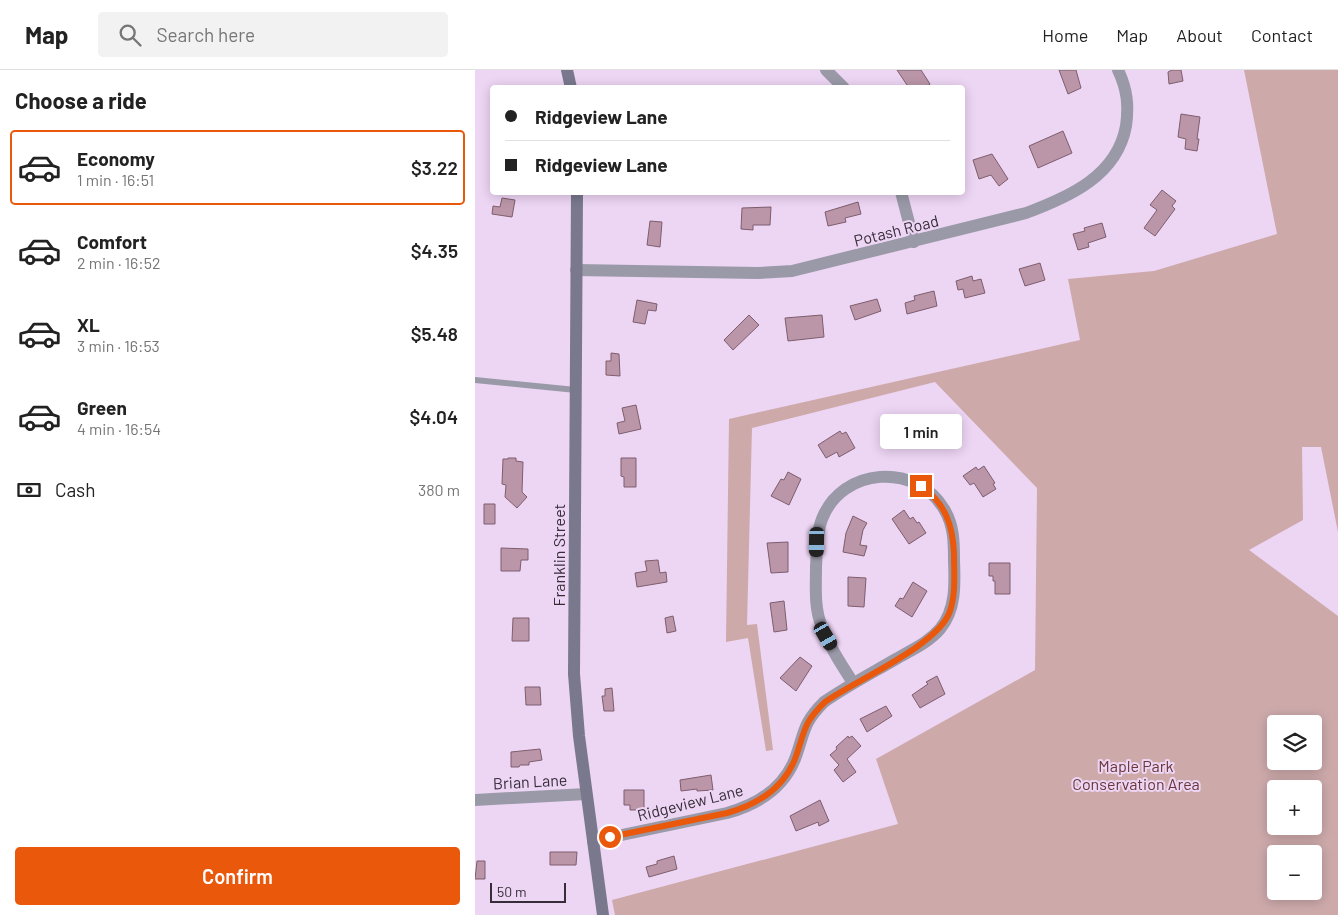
<!DOCTYPE html>
<meta charset="utf-8">
<style>
body{margin:0;font-family:Barlow,sans-serif;background:#f2f2f2;color:#222;height:100vh;display:flex;flex-direction:column;font-size:19px;white-space:nowrap}
*{box-sizing:border-box;margin:0}
p{font-size:16px;color:#767676}
.icon{flex:none;width:28px;height:28px;fill:none;stroke:currentColor;stroke-width:2;stroke-linecap:round;stroke-linejoin:round}
.map{position:relative;flex:1;overflow:hidden}
.details{display:flex;flex-direction:column;background:#fff;width:475px}
.details>*{flex:none}
.top-card{position:absolute;left:15px;top:15px;width:475px;height:110px;border-radius:5px;box-shadow:0 2px 12px #0003;display:grid;align-content:center;height:110px;padding:0 15px;background:#fff}
.tools{position:absolute;left:792px;top:645px;display:grid;gap:10px}
.tools a{display:grid;place-items:center;width:55px;height:55px;border-radius:5px;background:#fff;box-shadow:0 2px 12px #0003;font-size:25px}
.scale{position:absolute;left:15px;bottom:12px;width:76px;box-sizing:border-box;padding-left:5px;border:2px solid #362d39;border-top:0;font-size:14px;line-height:18px;white-space:nowrap;color:#362d39;-webkit-text-stroke:4px #edd5f4;paint-order:stroke}
.end{position:absolute;width:22px;height:22px;margin:-11px;border:6px solid #ea580c;background:#fff;box-shadow:0 0 0 2px #fff}
.from{border-radius:50%}
.bubble{position:absolute;height:35px;border-radius:5px;background:#fff;box-shadow:0 2px 12px #0003;font-size:16px;font-weight:600;line-height:35px;text-align:center}
.car{position:absolute;width:15px;height:30px;margin:-15px -8px;border-radius:6px;box-shadow:0 0 4px 1px #0007;background:linear-gradient(#222 24%,#8ab4d8 0 40%,#222 0 76%,#8ab4d8 0 86%,#222 0)}
.top-card b{display:flex;align-items:center;gap:18px;height:48px;font-size:19px}
.top-card b+b{border-top:1px solid #e0e0e0}
.top-card i{width:12px;height:12px;background:#222}
ul{padding:0;list-style:none}
li{display:flex;align-items:center;gap:15px;height:75px;margin:0 10px 8px;padding:0 5px;border:2px solid transparent;border-radius:5px}
li div{flex:1}
li b{display:block;font-size:19px}
li em{font-style:normal;font-weight:600}
li.current{border-color:#ea580c}
li>.icon{width:45px;height:45px;stroke-width:1.5}
h2{padding:0 15px;font-size:22px;line-height:60px}
.pay{display:flex;align-items:center;gap:12px;height:55px;padding:0 15px;font-size:19px}
.pay p{margin-inline-start:auto}
.action{display:flex;gap:10px;margin-top:auto;padding:10px 15px}
.action a{flex:1;height:58px;border-radius:5px;background:#ea580c;color:#fff;font-size:20px;font-weight:600;line-height:58px;text-align:center}
header{display:flex;align-items:center;gap:30px;box-sizing:border-box;height:70px;padding:0 25px;background:#fff;border-bottom:1px solid #e0e0e0}
header strong{font-size:24px}
nav{display:flex;gap:28px;margin-inline-start:auto;font-size:18px}
.search{width:350px;height:45px;background:#f2f2f2;display:flex;align-items:center;gap:12px;box-sizing:border-box;padding:0 18px;border-radius:5px;color:#767676;font-size:19px}
main{display:flex;flex:1;min-height:0}
.map>svg:first-child{display:block}
.green{fill:#cda9aa;fill-rule:evenodd}
.building{fill:#ba96a8;stroke:#7e5d6e}
.lines{fill:none;stroke-linecap:round;stroke-linejoin:round}
.lane{stroke:#9a99a8;stroke-width:6}
.street{stroke:#9a99a8;stroke-width:12}
.secondary{stroke:#79788d;stroke-width:12}
.route{stroke:#ea580c;stroke-width:6}
.labels{text-anchor:middle;dominant-baseline:central;stroke-width:4;stroke-linejoin:round;paint-order:stroke}
.street-label{font-size:16px;fill:#362d39;stroke:#edd5f4}
.park-label{font-size:16px;fill:#6a363a;stroke:#edd5f4}
</style>
<header>
<strong>Map</strong>
<div class="search"><svg class="icon" aria-label="search" viewBox="0 0 24 24"><circle cx="10" cy="10" r="6"/><path d="M15 15l6 6"/></svg>Search here</div>
<nav><a>Home</a><a>Map</a><a>About</a><a>Contact</a></nav>
</header>
<main>
<section class="details">
<h2>Choose a ride</h2>
<ul>
<li class="current"><svg class="icon" aria-label="car" viewBox="0 0 24 24"><path d="M5 17H2v-5l4-1 3-4h7l3 4 3 1v5h-3M9 17h6M6 11h13"/><circle cx="7" cy="17" r="2"/><circle cx="17" cy="17" r="2"/></svg><div><b>Economy</b><p>1 min · 16:51</p></div><em>$3.22</em></li>
<li><svg class="icon" aria-label="car" viewBox="0 0 24 24"><path d="M5 17H2v-5l4-1 3-4h7l3 4 3 1v5h-3M9 17h6M6 11h13"/><circle cx="7" cy="17" r="2"/><circle cx="17" cy="17" r="2"/></svg><div><b>Comfort</b><p>2 min · 16:52</p></div><em>$4.35</em></li>
<li><svg class="icon" aria-label="car" viewBox="0 0 24 24"><path d="M5 17H2v-5l4-1 3-4h7l3 4 3 1v5h-3M9 17h6M6 11h13"/><circle cx="7" cy="17" r="2"/><circle cx="17" cy="17" r="2"/></svg><div><b>XL</b><p>3 min · 16:53</p></div><em>$5.48</em></li>
<li><svg class="icon" aria-label="car" viewBox="0 0 24 24"><path d="M5 17H2v-5l4-1 3-4h7l3 4 3 1v5h-3M9 17h6M6 11h13"/><circle cx="7" cy="17" r="2"/><circle cx="17" cy="17" r="2"/></svg><div><b>Green</b><p>4 min · 16:54</p></div><em>$4.04</em></li>
</ul>
<div class="pay"><svg class="icon" aria-label="cash" viewBox="0 0 24 24"><path d="M3 7h18v10H3z"/><circle cx="12" cy="12" r="2"/></svg>Cash<p>380 m</p></div>
<div class="action"><a>Confirm</a></div>
</section>
<div class="map">
<svg width="863" height="845" viewBox="0 0 863 845">
<rect width="100%" height="100%" fill="#edd5f4"/>
<path class="green" d="M769 0H863V462L846 377H827L828 450 774 480 863 546V845H140L137 830 423 754 401 689 560 600 562 418 460 312 277 358 272 555 282 554 298 680 291 681 273 568 251 572 254 349 605 270 593 209 679 201 802 164ZM801 654H839V691H801ZM801 719H839V756H801ZM801 784H839V821H801Z"/>
<path class="building" d="M422 0H446L455 14 450 18H434Z
M584 0H601L606 18 593 24Z
M697 0H706L708 11 694 14 693 2Z
M706 44 725 47 722 69H724L722 81 710 79 711 69 703 67Z
M588 61 597 83 563 98 554 76Z
M517 84 533 109 524 116 516 105 504 109 498 90Z
M687 120 701 131 697 136 700 139 680 166 669 158 682 140 675 135Z
M27 128 40 130 37 147 17 144 18 136 25 137Z
M383 132 386 144 370 148 371 152 353 156 350 142Z
M296 137 295 155H278V160L266 159 267 138Z
M175 151 187 152 185 177 172 175Z
M627 153 631 167 613 173 614 177 603 180 598 164 610 161 609 158Z
M565 193 570 210 550 216 544 199Z
M497 206 498 211 506 209 510 223 490 228 488 219 483 220 481 211Z
M459 221 462 236 432 244 430 233 440 230 439 226Z
M402 229 406 241 380 250 375 236Z
M162 230 182 234 181 241 173 240 170 254 158 252Z
M274 245 284 255 258 280 249 270Z
M347 245 349 267 313 271 310 248Z
M136 283 144 284 145 306 131 305V291H136Z
M161 335 166 359 144 364 142 353 150 351 147 338Z
M431 351 456 355 451 378 438 374 439 369 426 366Z
M365 361 367 364 371 362 380 378 364 387 362 382 351 388 343 375Z
M33 388H41V391L48 392 47 422 52 427 42 438 30 427 31 415 27 414 28 389H33Z
M146 388H161V417H149V407L146 406Z
M509 396 520 413 518 414 521 419 508 427 499 413 495 415 488 406 501 397 503 400Z
M313 402 326 409 314 435 296 426 306 409 309 410Z
M9 434H20V454H9Z
M429 440 435 449 438 447 442 453 444 452 451 463 434 474 417 449Z
M378 446 392 453 388 460 385 475 392 476 389 486 368 482 371 463Z
M313 472V502L296 503 292 473Z
M26 478 53 479V490H46L45 501H26Z
M183 490 185 503 191 502 192 512 162 517 160 503 172 501 170 491Z
M514 493H535V524H520V511H518V506H514Z
M373 507 391 508 389 537 373 536Z
M438 512 452 521 437 547 420 536 425 528 428 529Z
M309 531 312 560 299 562 295 533Z
M198 546 201 561 192 563 190 548Z
M38 548H54V571H37Z
M325 587 337 596 321 621 305 608Z
M462 606 470 624 445 638 437 625 453 614 451 612Z
M50 617H65L66 635H51Z
M137 618 139 641H129L127 626H130V619Z
M411 636 417 646 392 662 385 649Z
M373 666 374 668 377 666 386 676 372 689 381 702 368 712 359 700 364 695 355 685 362 679 361 677Z
M65 679 67 690 54 692V695H45L44 697H36V682Z
M236 705 238 720 222 721V719L206 721 205 710Z
M149 720H169V740H155V735H149Z
M345 730 354 751 344 756 343 752 321 761 315 746Z
M75 782H102L101 795H75Z
M199 786 202 799 174 807 171 797 182 794V791Z
M2 791H10V809H0Z"/>
<g class="lines">
<path class="lane" d="M0 310 101 320"/>
<path class="street" d="M351 0 369 18
M426 122 439 172
M101 200 283 203 317 201 551 143C594 127 642 106 651 56 654 35 652 19 643 0
M0 730 111 724
M118 771 252 743C281 735 308 719 320 689 330 662 327 654 349 632 372 616 397 603 421 589 436 580 453 573 465 559 481 540 480 514 479 490 479 473 479 455 469 439 441 392 367 397 347 449 341 464 342 481 341 497 341 518 339 538 347 557 354 577 367 595 378 613"/>
<path class="secondary" d="M92 0 96 18
M102 122 99 604 104 666 128 845"/>
</g>
<g class="lines">
<path class="route" d="M135 767 252 743C281 735 308 719 320 689 330 662 327 654 350 632 381 610 464 575 475 541 481 523 479 503 479 484 478 455 470 433 446 416"/>
</g>
<g class="labels">
<g class="street-label">
<text transform="translate(421 160) rotate(-14)">Potash Road</text>
<text transform="translate(83 485) rotate(-90)">Franklin Street</text>
<text transform="translate(55 711) rotate(-3)">Brian Lane</text>
<text transform="translate(215 732) rotate(-14)">Ridgeview Lane</text>
</g>
<g class="park-label">
<text x="661" y="695">Maple Park<tspan x="661" dy="18">Conservation Area</tspan></text>
</g>
</g>
</svg>
<div class="tools">
<a><svg class="icon" aria-label="layers" viewBox="0 0 24 24"><path d="M12 4l9 5-9 5-9-5zM3 14l9 5 9-5"/></svg></a>
<a>+</a>
<a>−</a>
</div>
<div class="scale">50 m</div>
<i class="end from" style="left:135px;top:767px"></i>
<i class="end" style="left:446px;top:416px"></i>
<div class="bubble" style="left:405px;top:344px;width:82px">1 min</div>
<i class="car" style="left:342px;top:472px;rotate:181deg"></i>
<i class="car" style="left:351px;top:566px;rotate:150deg"></i>
<div class="top-card">
<b><i class="from"></i>Ridgeview Lane</b>
<b><i></i>Ridgeview Lane</b>
</div>
</div>
</main>
